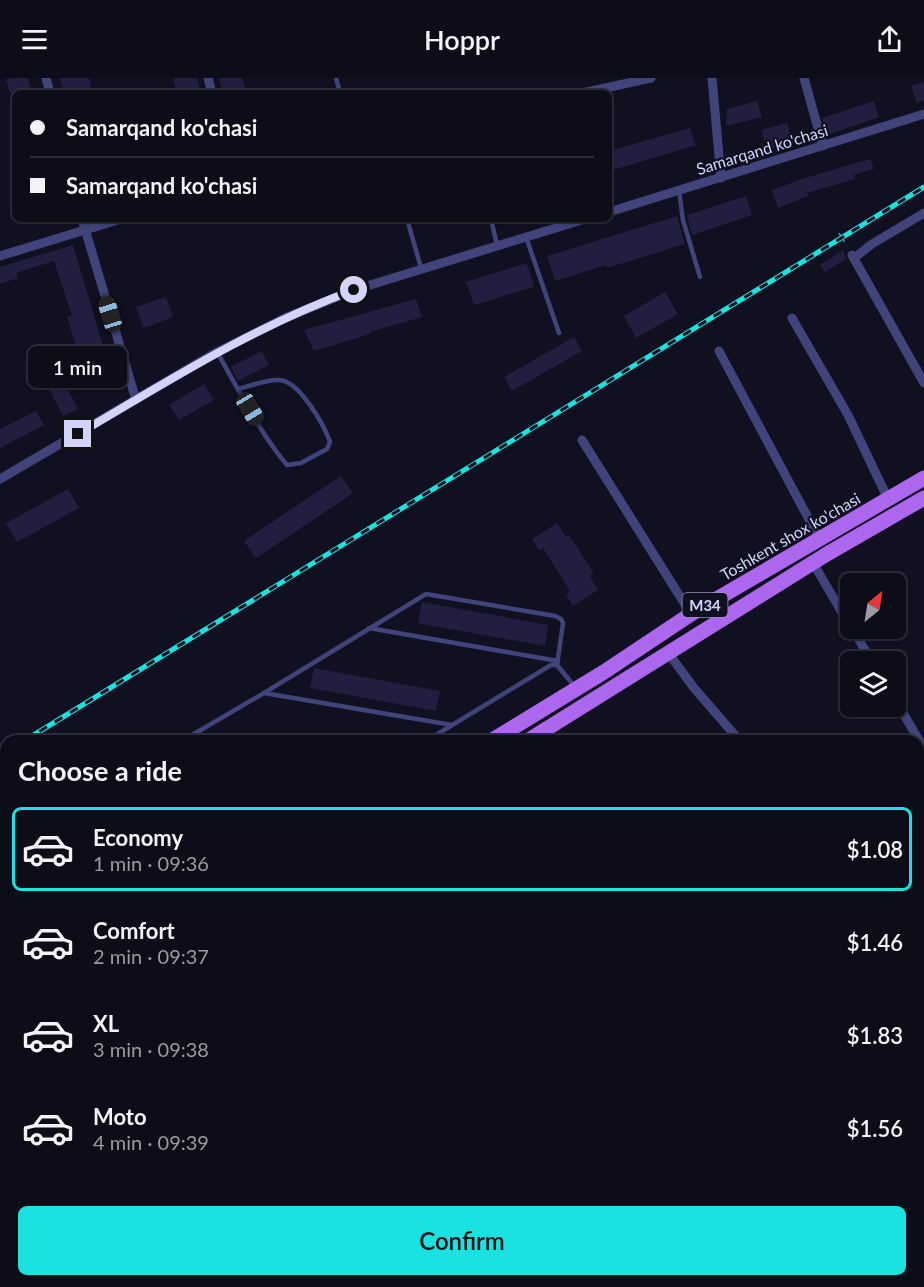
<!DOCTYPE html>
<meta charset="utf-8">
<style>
body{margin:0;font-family:Lato,sans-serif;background:#1b1a26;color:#f1f3f6;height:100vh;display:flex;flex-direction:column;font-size:22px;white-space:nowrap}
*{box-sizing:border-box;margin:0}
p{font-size:20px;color:#9a9ba2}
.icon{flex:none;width:33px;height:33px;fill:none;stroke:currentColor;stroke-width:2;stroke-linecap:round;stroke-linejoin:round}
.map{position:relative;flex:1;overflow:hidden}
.sheet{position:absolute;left:0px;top:657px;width:924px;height:552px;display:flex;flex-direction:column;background:#0d0c19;border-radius:18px 18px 0 0;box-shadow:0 2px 4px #0004,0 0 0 2px #2d2c38}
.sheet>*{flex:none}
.guide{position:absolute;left:12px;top:12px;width:600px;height:132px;border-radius:9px;box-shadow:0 2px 4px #0004,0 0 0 2px #2d2c38;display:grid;align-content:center;height:132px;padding:0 18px;background:#0d0c19}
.needle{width:39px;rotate:30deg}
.buttons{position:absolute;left:840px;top:495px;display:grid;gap:12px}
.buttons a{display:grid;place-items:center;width:66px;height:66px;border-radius:9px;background:#0d0c19;box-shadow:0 2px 4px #0004,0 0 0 2px #2d2c38;font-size:30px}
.end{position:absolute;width:27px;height:27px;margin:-14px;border:8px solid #d4d4fa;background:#111;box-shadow:0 0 0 3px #111}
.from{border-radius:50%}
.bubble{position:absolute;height:42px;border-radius:9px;background:#0d0c19;box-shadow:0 2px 4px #0004,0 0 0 2px #2d2c38;font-size:20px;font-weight:600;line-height:42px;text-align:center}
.car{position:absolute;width:18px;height:36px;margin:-18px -9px;border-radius:8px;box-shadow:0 0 4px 2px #0007;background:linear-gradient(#222 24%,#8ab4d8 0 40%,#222 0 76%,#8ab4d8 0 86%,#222 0)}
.guide b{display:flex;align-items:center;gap:21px;height:57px;font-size:22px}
.guide b+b{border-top:2px solid #2d2c38}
.guide i{width:15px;height:15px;background:#f1f3f6}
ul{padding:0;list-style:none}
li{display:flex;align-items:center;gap:18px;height:84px;margin:0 12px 9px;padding:0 6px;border:3px solid transparent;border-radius:9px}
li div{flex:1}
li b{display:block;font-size:22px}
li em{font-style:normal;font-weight:600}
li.current{border-color:#19e2e0}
li>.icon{width:54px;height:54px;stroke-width:1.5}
h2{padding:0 18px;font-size:27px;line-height:72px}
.button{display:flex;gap:12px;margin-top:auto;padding:12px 18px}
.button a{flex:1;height:69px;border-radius:9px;background:#19e2e0;color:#111;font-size:24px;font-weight:600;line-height:69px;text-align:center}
header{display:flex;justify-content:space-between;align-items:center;height:78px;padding:0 18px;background:#0d0c19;font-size:27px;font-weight:600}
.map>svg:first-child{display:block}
.building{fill:#211e3f}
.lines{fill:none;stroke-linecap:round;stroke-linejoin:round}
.path{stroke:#3ba795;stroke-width:1.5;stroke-dasharray:3 4.5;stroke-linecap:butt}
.lane{stroke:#40447b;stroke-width:4.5}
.street{stroke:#40447b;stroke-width:9}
.primary{stroke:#ad67ee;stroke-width:15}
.rail-casing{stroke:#19e2e0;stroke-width:5}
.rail{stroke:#111021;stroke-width:3;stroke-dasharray:9;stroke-linecap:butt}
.route{stroke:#d4d4fa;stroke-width:8}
.labels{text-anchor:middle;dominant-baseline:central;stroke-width:4.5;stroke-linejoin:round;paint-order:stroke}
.shield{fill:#111021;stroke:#9a99b9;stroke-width:1.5}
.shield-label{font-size:15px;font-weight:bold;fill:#d4d4fa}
.street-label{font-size:16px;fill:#d4d4fa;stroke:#111021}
</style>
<header><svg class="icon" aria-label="menu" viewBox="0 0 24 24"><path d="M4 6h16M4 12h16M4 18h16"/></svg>Hoppr<svg class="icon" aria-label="share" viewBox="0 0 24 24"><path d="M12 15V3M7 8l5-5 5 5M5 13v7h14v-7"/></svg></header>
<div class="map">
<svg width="924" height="1209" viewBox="0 0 924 1209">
<rect width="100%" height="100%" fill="#111021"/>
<path class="building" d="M12 0H28L32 15H10L6 1Z
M60 0H89L92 15H64Z
M173 0H197L201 15H177Z
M219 0H242L247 15H223Z
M924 4V22L917 25 911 8Z
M757 23 762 39 726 48 727 31Z
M874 23 879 39 827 57 822 40Z
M787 45 793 65 767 72 761 52Z
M690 50 696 67 609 93V73Z
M870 81 874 91 854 97 855 101 807 115 808 118 778 130 772 112 802 101Z
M746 118 752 137 692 157 687 137Z
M677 138 685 166 607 190 606 187 555 203 547 178Z
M73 167 108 285 83 292 67 239 72 238 54 183 16 195 18 200 0 206V189Z
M843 172 846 181 825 194 820 187Z
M527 185 534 209 474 227 466 204Z
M665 214 678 236 636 260 624 238Z
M166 219 173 239 144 250 136 229Z
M416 221 422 239 370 254V256L314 273 304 252Z
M574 259 582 273 512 313 504 299Z
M262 273 269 287 238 303 231 289Z
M64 304 78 331 63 338 49 311Z
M204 306 214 322 179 342 169 327Z
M36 333 44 347 0 370V351Z
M341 398 353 415 256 480 244 463Z
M68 411 79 430 17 464 6 445Z
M557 445 566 459 569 457 594 496 590 498 598 512 573 528 566 517 570 513 543 470 539 472 532 461Z
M422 524 548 547 545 568 418 545Z
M314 590 440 613 436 633 310 610Z"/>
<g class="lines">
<path class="path" d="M839 155 847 168
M0 857 6 868"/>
<path class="lane" d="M336 0 340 15
M679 113 683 142 700 199
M407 141 421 190
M491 141 497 167
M526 159 559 255
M217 274C239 312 259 354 287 387L301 385 327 371 330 364C324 347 300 304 280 302 267 301 251 308 238 311
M369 550 558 583
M264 615 452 647
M182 663 264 615 426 516 555 538 561 541 563 545 557 587
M426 663 551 587H557L575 609
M0 774 6 770
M0 778 6 780
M0 821 6 823
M0 925 6 922"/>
<path class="street" d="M46 0 50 15
M208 0 212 15
M712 0 721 100
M804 0 823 68
M582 15 651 0
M609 134 924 36
M82 141 136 322
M852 177 924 305
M0 178 121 141
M854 180 872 166 924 135
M792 240 848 337 888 421
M719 273 820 462
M582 362 691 536
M0 401 217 274 285 240 354 212 585 141
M813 485 850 548
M852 550 872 584
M669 576 694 610 740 663
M896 623 924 671
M918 944 921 951
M918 979 924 975
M0 1151 6 1148
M202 1203 205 1209
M871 1203 875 1209
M683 1209 684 1203"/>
<path class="primary" d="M491 663 604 594 691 536 924 400
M527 663 827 476 924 420
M0 963 6 959
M0 986 6 982"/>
<defs>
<path id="rail" d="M24 663 924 109
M0 678 6 674"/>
</defs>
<use href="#rail" class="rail-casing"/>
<use href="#rail" class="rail"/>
</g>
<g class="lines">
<path class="route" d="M78 356C168 303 255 248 354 212"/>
</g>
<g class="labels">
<rect class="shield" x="682.5" y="515" width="45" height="24" rx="4.5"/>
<g class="shield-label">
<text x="705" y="527">M34</text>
</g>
<g class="street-label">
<text transform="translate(762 71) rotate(-17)">Samarqand ko'chasi</text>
<text transform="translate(790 458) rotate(-30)">Toshkent shox ko'chasi</text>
</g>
</g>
</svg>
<div class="buttons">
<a><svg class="needle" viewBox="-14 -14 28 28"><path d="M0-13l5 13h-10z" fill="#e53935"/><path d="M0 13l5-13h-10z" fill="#9a9ba2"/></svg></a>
<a><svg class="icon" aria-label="layers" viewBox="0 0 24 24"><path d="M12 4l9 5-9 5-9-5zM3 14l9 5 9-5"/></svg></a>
</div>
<i class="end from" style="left:354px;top:212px"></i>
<i class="end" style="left:78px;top:356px"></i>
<div class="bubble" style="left:28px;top:268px;width:99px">1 min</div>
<i class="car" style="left:110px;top:236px;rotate:343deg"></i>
<i class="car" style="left:250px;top:331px;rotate:149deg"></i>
<div class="guide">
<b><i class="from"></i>Samarqand ko'chasi</b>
<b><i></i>Samarqand ko'chasi</b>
</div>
<section class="sheet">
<h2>Choose a ride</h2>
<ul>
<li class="current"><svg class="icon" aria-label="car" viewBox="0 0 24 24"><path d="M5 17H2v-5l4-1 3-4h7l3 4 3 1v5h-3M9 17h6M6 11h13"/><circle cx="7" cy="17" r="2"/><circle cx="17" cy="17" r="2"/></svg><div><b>Economy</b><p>1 min · 09:36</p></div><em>$1.08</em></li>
<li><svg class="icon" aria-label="car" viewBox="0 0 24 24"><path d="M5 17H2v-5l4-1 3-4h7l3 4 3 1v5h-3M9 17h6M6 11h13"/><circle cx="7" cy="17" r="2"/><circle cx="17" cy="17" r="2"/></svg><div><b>Comfort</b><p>2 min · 09:37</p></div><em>$1.46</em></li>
<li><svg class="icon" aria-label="car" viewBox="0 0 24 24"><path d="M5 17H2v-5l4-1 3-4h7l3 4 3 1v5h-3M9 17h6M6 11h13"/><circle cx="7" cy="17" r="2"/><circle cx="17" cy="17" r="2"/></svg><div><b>XL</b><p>3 min · 09:38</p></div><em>$1.83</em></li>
<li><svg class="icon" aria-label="car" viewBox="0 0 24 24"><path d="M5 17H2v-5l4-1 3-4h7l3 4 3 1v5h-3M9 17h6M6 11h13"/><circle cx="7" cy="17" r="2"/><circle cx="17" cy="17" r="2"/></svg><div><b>Moto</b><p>4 min · 09:39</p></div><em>$1.56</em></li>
</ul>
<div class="button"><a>Confirm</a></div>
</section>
</div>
